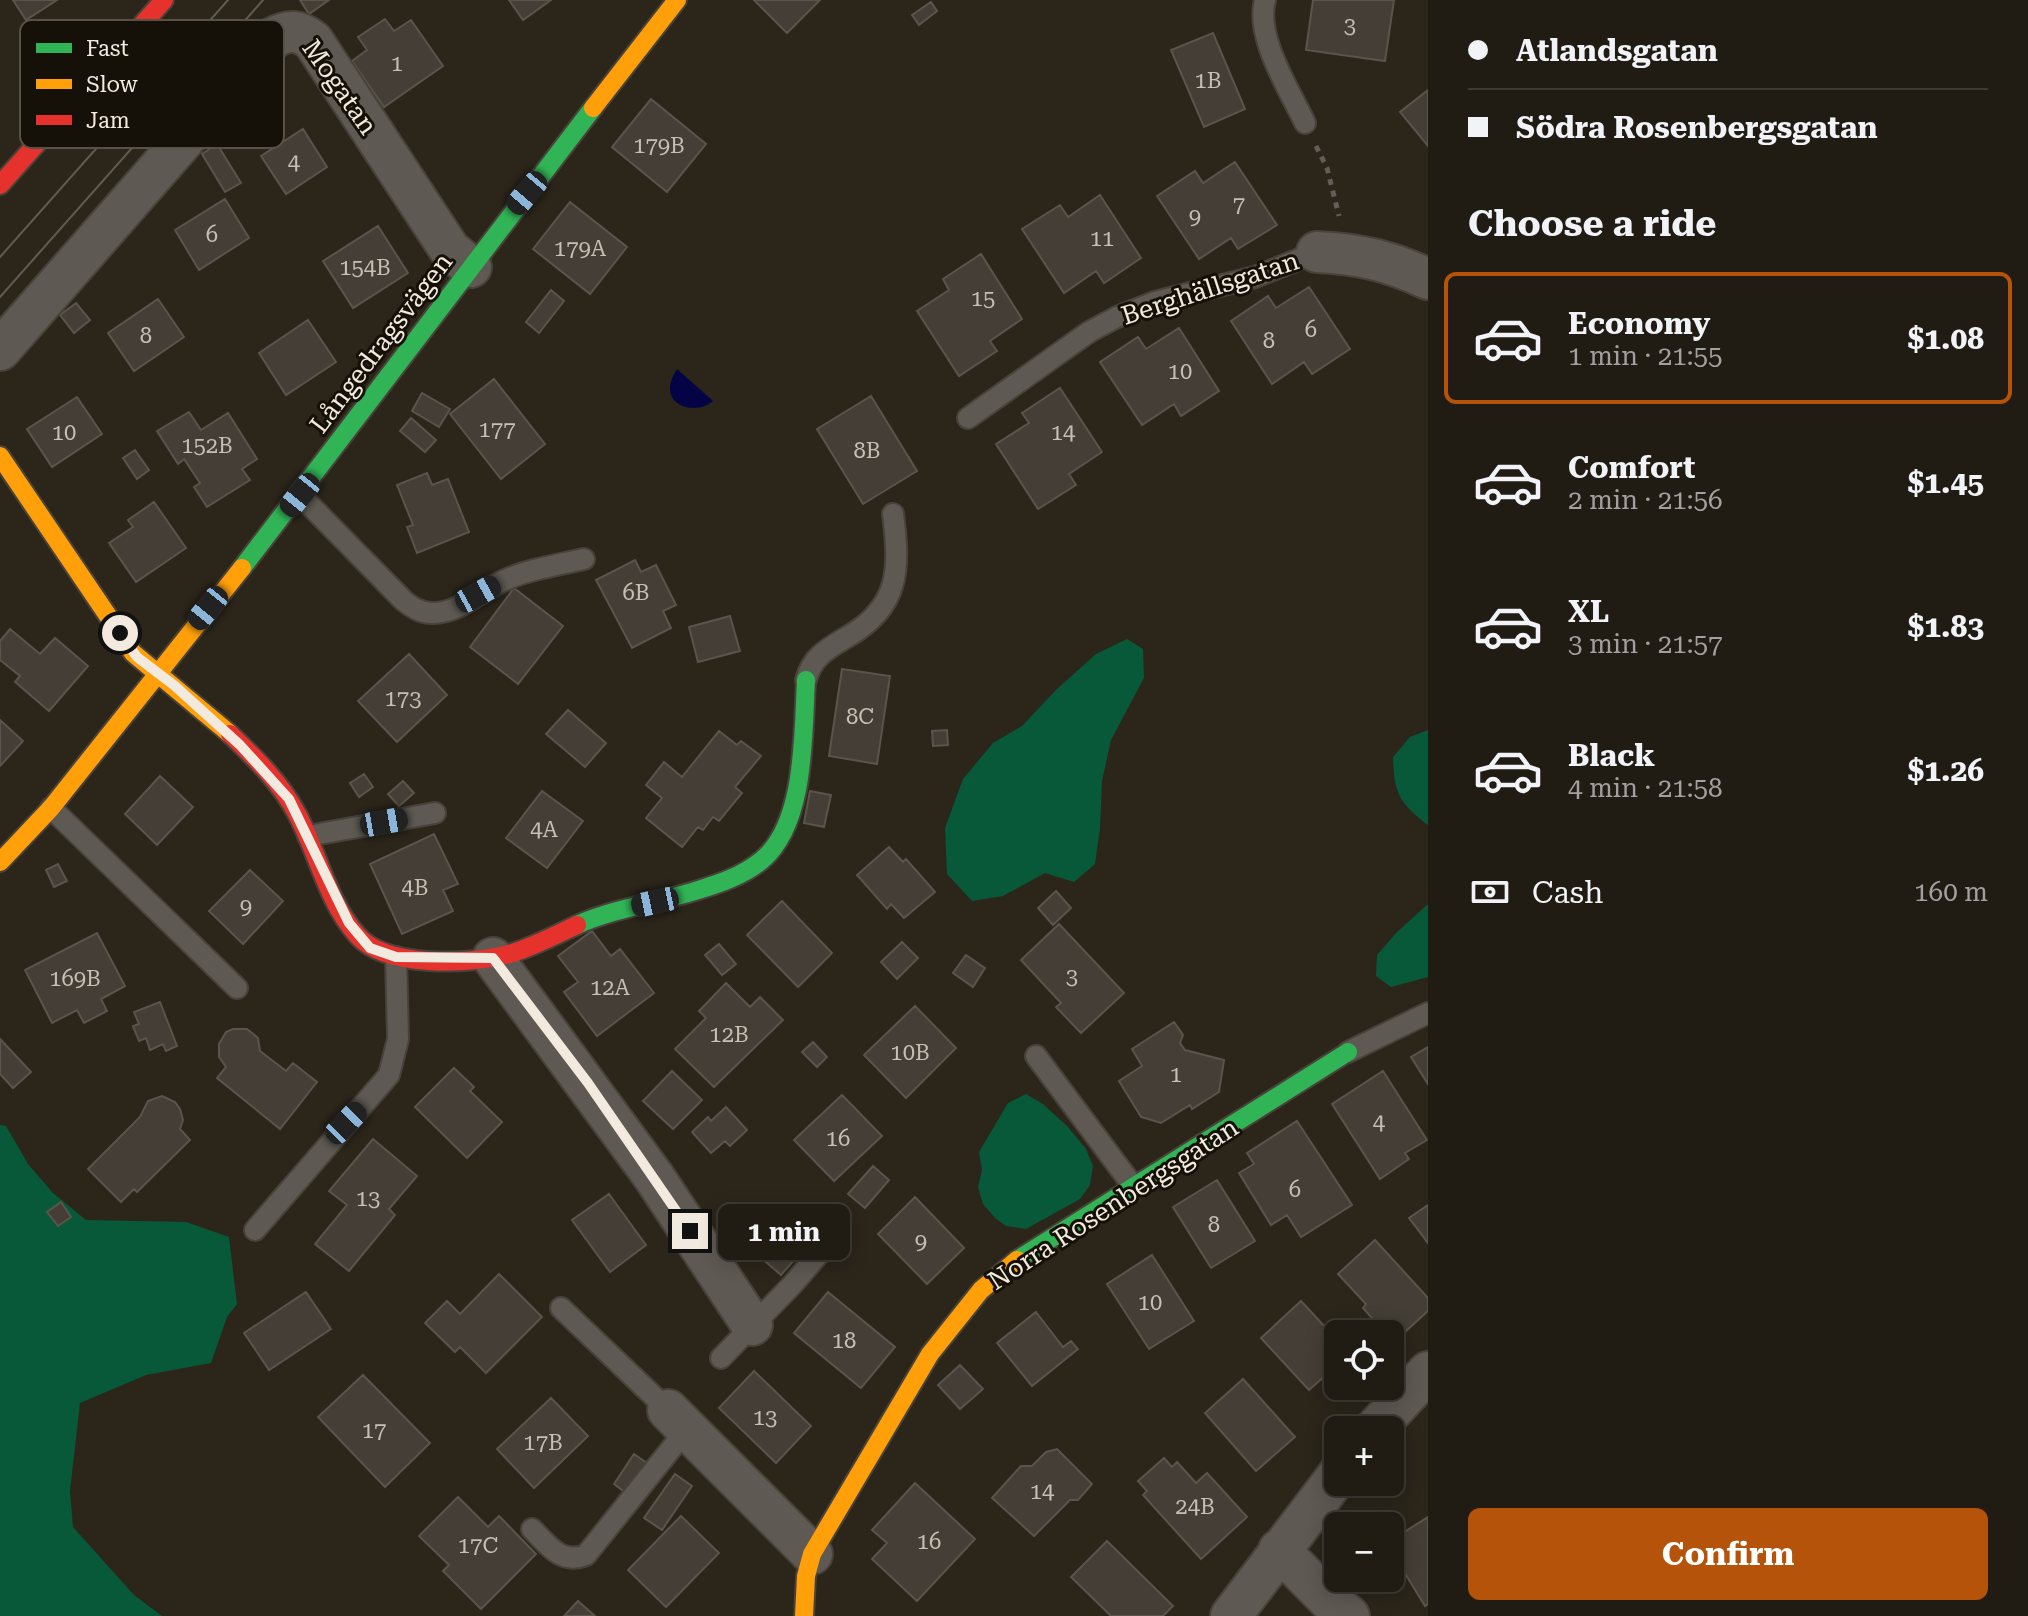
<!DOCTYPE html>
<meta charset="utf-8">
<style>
body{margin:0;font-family:"Roboto Serif",serif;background:#2d2922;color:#f1f3f6;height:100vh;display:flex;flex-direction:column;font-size:30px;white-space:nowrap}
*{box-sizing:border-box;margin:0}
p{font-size:26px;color:#a2a1a0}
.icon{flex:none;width:44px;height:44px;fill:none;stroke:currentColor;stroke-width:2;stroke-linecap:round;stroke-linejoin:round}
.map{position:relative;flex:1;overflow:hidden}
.panel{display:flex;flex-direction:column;background:#201c14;width:600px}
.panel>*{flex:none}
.banner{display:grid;align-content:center;height:176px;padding:0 40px;background:#201c14}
.tools{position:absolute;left:1324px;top:1320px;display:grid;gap:16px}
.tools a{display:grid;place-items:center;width:80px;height:80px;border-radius:12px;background:#201c14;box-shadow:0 4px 20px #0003,0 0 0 2px #3d3a34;font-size:40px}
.end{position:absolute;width:36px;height:36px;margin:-18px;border:10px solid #f2eadf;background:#111;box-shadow:0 0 0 4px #111}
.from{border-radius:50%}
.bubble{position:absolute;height:56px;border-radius:12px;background:#201c14;box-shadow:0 4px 20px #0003,0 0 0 2px #3d3a34;font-size:26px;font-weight:700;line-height:56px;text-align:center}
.car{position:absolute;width:24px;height:48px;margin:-24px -12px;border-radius:10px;box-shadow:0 0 6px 2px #0007;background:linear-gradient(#222 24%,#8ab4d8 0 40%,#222 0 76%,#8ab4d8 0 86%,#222 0)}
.banner b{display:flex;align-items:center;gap:28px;height:76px;font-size:30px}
.banner b+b{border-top:2px solid #3d3a34}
.banner i{width:20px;height:20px;background:#f1f3f6}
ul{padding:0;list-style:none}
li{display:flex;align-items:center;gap:24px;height:132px;margin:0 16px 12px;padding:0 24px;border:4px solid transparent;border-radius:12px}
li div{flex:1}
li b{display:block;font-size:30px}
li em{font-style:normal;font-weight:700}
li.current{border-color:#b45309}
li>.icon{width:72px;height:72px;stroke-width:1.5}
h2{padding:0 40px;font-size:36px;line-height:96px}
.pay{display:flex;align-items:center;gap:20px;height:88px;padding:0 40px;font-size:30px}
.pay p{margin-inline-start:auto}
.primary-button{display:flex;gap:16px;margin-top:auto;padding:16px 40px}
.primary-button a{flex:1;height:92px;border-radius:12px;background:#b45309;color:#fff;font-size:32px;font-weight:700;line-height:92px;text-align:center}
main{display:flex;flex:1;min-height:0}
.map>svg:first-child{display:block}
.green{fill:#085939}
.water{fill:#040345}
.building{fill:#443e36;stroke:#5a544c;stroke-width:2}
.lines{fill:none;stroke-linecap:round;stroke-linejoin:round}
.lane-casing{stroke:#48423a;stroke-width:24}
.street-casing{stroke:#48423a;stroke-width:44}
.fast-casing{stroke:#48423a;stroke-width:22}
.slow-casing{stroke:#48423a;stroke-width:22}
.jam-casing{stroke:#48423a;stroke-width:22}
.path{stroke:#625d56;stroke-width:5;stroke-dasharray:6 6;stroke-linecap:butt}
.lane{stroke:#5e5952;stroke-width:20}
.street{stroke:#5e5952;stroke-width:40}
.fast{stroke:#30b455;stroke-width:18}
.slow{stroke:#ff9f0a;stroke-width:18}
.jam{stroke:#e5322d;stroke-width:18}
.tram{stroke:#615b52;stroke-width:2}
.route{stroke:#f2eadf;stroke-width:10}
.labels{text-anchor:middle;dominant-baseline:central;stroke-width:6;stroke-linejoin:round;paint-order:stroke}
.number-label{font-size:22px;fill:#c6bfb5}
.street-label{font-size:26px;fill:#f2eadf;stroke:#151008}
.key{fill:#151008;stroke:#575148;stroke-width:2}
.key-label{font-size:22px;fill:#f2eadf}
</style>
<main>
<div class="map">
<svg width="1428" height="1616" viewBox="0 0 1428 1616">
<rect width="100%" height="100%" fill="#2b251a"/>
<path class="green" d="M1127 639 1143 649 1144 678 1111 740 1102 781 1100 829 1095 864 1074 882 1045 873 1003 896 972 901 947 874 945 828 963 779 993 743 1022 726 1057 689 1096 654Z
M1428 730V825C1399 803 1394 793 1393 757L1410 737Z
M1428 904V977L1391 987 1376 976 1377 955 1397 932Z
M1026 1094 1043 1104 1067 1126 1086 1149 1093 1166 1090 1185 1080 1199 1026 1229 1006 1226 995 1218 983 1204 978 1187 982 1170 979 1152 1008 1103Z
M0 1125 6 1126 28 1164 53 1193 86 1220 186 1222 229 1237 237 1304 227 1317 211 1363 146 1375 80 1403 70 1491 73 1527 134 1595 162 1616H0Z"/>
<path class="water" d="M677 369 713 401C697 415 664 407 671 382 672 377 675 373 677 369Z"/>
<path class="building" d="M13 0H57L26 20Z
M300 0H329L309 14Z
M509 0H551L523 20Z
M754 0H820L787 33Z
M1313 0H1394L1385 61 1306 50Z
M931 2 937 11 919 25 912 15Z
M385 19 394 31 411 20 443 66 384 107 352 61 367 50 358 37Z
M1213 33 1245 109 1204 127 1171 50Z
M1428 90V146L1400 112Z
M651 99 706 144 667 192 612 147Z
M303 129 327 167 286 194 261 156Z
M217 144 241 183 225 192 202 154Z
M1235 162 1277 225 1238 249 1231 238 1199 259 1157 196 1195 171 1203 183Z
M1100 195 1141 258 1104 283 1096 271 1064 293 1022 229 1060 205 1068 217Z
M225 199 249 238 199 270 175 230Z
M570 202 627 247 590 294 533 249Z
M378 226 408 273 353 308 323 261Z
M981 254 1022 319 990 341 997 351 959 376 917 311 949 290 943 279Z
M1309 287 1350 349 1312 374 1304 362 1272 384 1231 321 1268 296 1276 308Z
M551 290 564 301 539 333 526 322Z
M158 299 184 337 134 371 108 333Z
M76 303 90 320 74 333 60 315Z
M308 320 336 362 286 395 259 353Z
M1179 328 1219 391 1181 416 1174 404 1142 425 1100 362 1138 337 1146 349Z
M494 379 545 444 501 479 450 414Z
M1060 388 1102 452 1069 474 1076 485 1038 509 996 444 1029 423 1022 413Z
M422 393 450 409 439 427 412 411Z
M871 396 917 471 863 504 817 429Z
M77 397 102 434 52 467 27 429Z
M189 412 201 430 228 413 257 459 242 469 250 480 207 507 194 487 200 483 184 459 178 464 157 431Z
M411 418 436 440 425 452 400 431Z
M135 450 149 470 137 479 123 458Z
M427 473 432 485 448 479 469 532 417 553 407 527 413 525 397 485Z
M154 502 186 548 136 582 109 543 133 527 128 520Z
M635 560 641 572 656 565 676 605 663 611 671 628 632 648 596 580Z
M514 588 563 626 518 684 470 647Z
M730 616 740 651 698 662 689 627Z
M10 629 40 654 55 638 88 666 49 711 15 682 20 676 0 660V641Z
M409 654 447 695 397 742 358 701Z
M842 669 890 676 877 764 829 756Z
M568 710 606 743 585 767 546 734Z
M0 720 23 741 0 766Z
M947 730 948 745 933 746 932 731Z
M719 731 737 745 741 741 761 756 735 787 742 793 719 821 713 817 703 830 698 827 682 847 646 818 662 798 646 785 664 762 682 777Z
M364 774 373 787 359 797 350 783Z
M160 776 193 807 157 845 125 814Z
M403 781 414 793 399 806 388 794Z
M542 791 583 821 547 868 506 838Z
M810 791 831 795 824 827 804 823Z
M434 834 458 884 443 890 453 911 402 934 370 864Z
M889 847 903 862 906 859 935 892 904 918 891 904 887 909 857 875Z
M58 864 67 881 54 887 46 870Z
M250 870 283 901 243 944 209 911Z
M1056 891 1071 908 1053 925 1038 908Z
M782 901 832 953 798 987 747 935Z
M1059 924 1124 993 1081 1033 1056 1007 1061 1003 1021 960Z
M592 931 611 956 620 949 654 993 597 1036 564 992 578 982 558 956Z
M97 933 125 986 101 999 107 1011 84 1023 77 1010 52 1023 25 970Z
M902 942 918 958 897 979 881 962Z
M719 944 736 964 722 975 705 955Z
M966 955 985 968 973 987 953 973Z
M726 983 750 1007 760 997 783 1020 714 1087 675 1049 706 1018 699 1011Z
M160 1002 177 1046 166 1051 163 1044 150 1050 146 1038 139 1041 133 1026 139 1024 134 1012Z
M915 1006 956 1048 906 1098 864 1055Z
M1174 1022 1183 1035 1180 1043 1185 1050 1224 1060 1219 1092 1192 1109 1190 1105 1161 1123 1141 1117 1119 1081 1142 1066 1132 1049Z
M233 1029H247L252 1033 258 1038 260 1051 286 1071 293 1063 317 1082 280 1129 217 1078 226 1067 219 1057V1044L226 1032Z
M0 1039 31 1072 13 1088 0 1074Z
M813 1042 827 1057 817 1067 802 1052Z
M1428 1047V1084L1411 1057Z
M454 1068 474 1087 470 1091 502 1122 467 1158 415 1107Z
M672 1071 702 1100 673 1129 643 1101Z
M1383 1071 1427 1140 1405 1153 1409 1159 1380 1179 1332 1104Z
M842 1095 882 1136 834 1181 794 1140Z
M162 1096 175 1102 180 1109 183 1120 180 1129 190 1140 137 1192 134 1189 121 1202 88 1169 140 1117 148 1101Z
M726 1107 747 1130 730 1146 725 1141 711 1153 692 1132 708 1117 711 1121Z
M1297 1121 1352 1205 1301 1237 1287 1215 1271 1225 1239 1173 1254 1164 1247 1153Z
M373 1139 417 1176 389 1209 395 1215 349 1271 315 1244 347 1205 329 1191Z
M873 1166 889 1180 865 1208 848 1194Z
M1217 1180 1255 1241 1211 1268 1173 1207Z
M609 1194 646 1245 610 1272 572 1220Z
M915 1197 964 1248 927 1284 878 1234Z
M61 1202 71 1217 58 1226 47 1212Z
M777 1204 815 1236 781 1275 745 1244 753 1235 741 1225 758 1206 768 1214Z
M1428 1205V1243L1409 1218Z
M1375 1240 1428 1298V1311L1394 1342 1390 1334H1386L1363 1308 1366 1304 1338 1274Z
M1152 1255 1194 1321 1149 1349 1107 1284Z
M499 1274 542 1317 486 1373 460 1347 455 1352 425 1323 447 1301 460 1314Z
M306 1292 331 1329 269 1370 244 1333Z
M828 1292 895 1347 861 1388 794 1333Z
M1301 1301 1338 1341V1364L1309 1390 1261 1338Z
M1036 1312 1063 1347 1071 1341 1078 1349 1032 1386 997 1343Z
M960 1365 983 1389 960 1409 938 1385Z
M754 1371 811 1426 776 1463 719 1408Z
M363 1375 430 1443 385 1487 318 1417Z
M1243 1379 1295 1437 1256 1471 1205 1413Z
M551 1398 588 1436 534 1488 497 1449Z
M1057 1449 1092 1484 1078 1500H1070L1034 1536 992 1498 1021 1466H1032L1046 1452Z
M634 1454 651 1466 630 1496 614 1484Z
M1164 1458 1172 1467 1177 1462 1196 1483 1207 1473 1247 1517 1201 1559 1143 1495 1147 1491 1138 1481Z
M675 1474 692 1486 662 1530 644 1518Z
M915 1483 975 1539 917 1601 872 1559 887 1543 872 1530Z
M458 1497 488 1527 499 1516 536 1554 481 1609 443 1571 449 1565 419 1536Z
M681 1516 719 1553 666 1607 628 1570Z
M1428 1517V1604L1425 1606 1390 1549V1541Z
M1107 1541 1173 1606 1163 1616H1111L1071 1577Z
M578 1601 595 1616H564Z"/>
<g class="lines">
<defs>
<path id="lane" d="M1265 0C1255 37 1289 89 1305 123
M968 418 1089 332 1117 317 1155 302 1255 277 1317 252
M300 495 404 601C412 607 420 613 432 613 459 614 481 590 505 580 530 569 557 565 584 559
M806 680C812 657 827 649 847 637 900 607 900 569 893 514
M51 808 237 988
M308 836 435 813
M1348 1052 1428 1013
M1036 1056 1133 1186
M255 1230 389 1075 398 1039 396 957
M561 1308 668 1410
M721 1358 793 1284 836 1234
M532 1529C548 1545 561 1565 586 1555L687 1429"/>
<path id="street" d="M1317 252C1360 254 1390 261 1428 279
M0 350 273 38C289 29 299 30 313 41L450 250 471 267
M493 958 654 1177 752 1325
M668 1410 812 1554
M1374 1430 1428 1372
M1279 1550 1330 1601 1349 1616
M1231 1616 1338 1475"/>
<path id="fast" d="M242 568 593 108
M577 925C615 908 656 903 695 891 718 884 743 876 762 860 806 823 803 733 806 680
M1017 1260 1348 1052"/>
<path id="slow" d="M593 108 677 0
M0 456 133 653 230 734
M0 862 51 808 242 568
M804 1616 806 1576 812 1554 930 1354 981 1290 1017 1260"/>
<path id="jam" d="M0 185 164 0
M230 734C255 758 281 783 297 814 318 853 327 901 357 935 385 968 470 965 509 954 533 947 555 935 577 925"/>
</defs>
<use href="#lane" class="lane-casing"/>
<use href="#street" class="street-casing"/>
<use href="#fast" class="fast-casing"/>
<use href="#slow" class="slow-casing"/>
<use href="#jam" class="jam-casing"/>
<path class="path" d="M1316 146 1327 168 1339 216"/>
<use href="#lane" class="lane"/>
<use href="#street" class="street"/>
<use href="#fast" class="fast"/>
<use href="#slow" class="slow"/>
<use href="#jam" class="jam"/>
<path class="tram" d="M0 257 228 0
M0 297 263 0"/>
</g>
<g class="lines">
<path class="route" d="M120 633 137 657 175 686 240 745 289 799 349 923 370 948 396 957 493 958 588 1083 690 1231"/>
</g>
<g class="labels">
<g class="number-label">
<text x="1350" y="25">3</text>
<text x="397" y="63">1</text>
<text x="1208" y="80">1B</text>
<text x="659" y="145">179B</text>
<text x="294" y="162">4</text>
<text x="1239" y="204">7</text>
<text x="1195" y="216">9</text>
<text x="212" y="234">6</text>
<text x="1102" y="238">11</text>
<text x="580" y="248">179A</text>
<text x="365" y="267">154B</text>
<text x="983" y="298">15</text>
<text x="1311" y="329">6</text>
<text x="146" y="335">8</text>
<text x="1269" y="340">8</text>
<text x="1180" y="371">10</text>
<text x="497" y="429">177</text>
<text x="64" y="432">10</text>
<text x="1063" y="432">14</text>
<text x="207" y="445">152B</text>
<text x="867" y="450">8B</text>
<text x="636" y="592">6B</text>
<text x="403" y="698">173</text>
<text x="860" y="716">8C</text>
<text x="544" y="829">4A</text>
<text x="415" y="887">4B</text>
<text x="246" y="906">9</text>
<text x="1072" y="976">3</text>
<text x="75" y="978">169B</text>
<text x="610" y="987">12A</text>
<text x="729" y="1034">12B</text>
<text x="910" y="1052">10B</text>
<text x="1176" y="1074">1</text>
<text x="1379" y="1122">4</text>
<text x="838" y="1138">16</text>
<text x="1295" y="1189">6</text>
<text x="368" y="1198">13</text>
<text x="1214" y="1224">8</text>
<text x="921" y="1241">9</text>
<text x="1150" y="1302">10</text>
<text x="844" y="1340">18</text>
<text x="765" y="1417">13</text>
<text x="374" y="1430">17</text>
<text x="543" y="1442">17B</text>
<text x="1042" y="1491">14</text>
<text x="1195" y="1506">24B</text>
<text x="929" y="1541">16</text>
<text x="478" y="1545">17C</text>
</g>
<g class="street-label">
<text transform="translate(340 87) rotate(55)">Mogatan</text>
<text transform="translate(1210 288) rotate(-18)">Berghällsgatan</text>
<text transform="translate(381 343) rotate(-53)">Långedragsvägen</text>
<text transform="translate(1113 1204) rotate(-33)">Norra Rosenbergsgatan</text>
</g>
</g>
<rect x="20" y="20" width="264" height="128" rx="12" class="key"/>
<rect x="36" y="43" width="36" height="10" fill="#30b455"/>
<rect x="36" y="79" width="36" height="10" fill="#ff9f0a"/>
<rect x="36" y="115" width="36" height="10" fill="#e5322d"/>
<g class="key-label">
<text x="86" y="56">Fast</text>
<text x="86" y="92">Slow</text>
<text x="86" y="128">Jam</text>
</g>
</svg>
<div class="tools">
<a><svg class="icon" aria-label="locate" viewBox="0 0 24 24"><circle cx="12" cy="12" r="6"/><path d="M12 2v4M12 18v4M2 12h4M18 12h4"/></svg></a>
<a>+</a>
<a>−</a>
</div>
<i class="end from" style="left:120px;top:633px"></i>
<i class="end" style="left:690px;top:1231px"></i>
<div class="bubble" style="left:718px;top:1204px;width:132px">1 min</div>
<i class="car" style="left:527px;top:193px;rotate:220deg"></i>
<i class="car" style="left:300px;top:495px;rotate:219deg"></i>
<i class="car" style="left:478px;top:594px;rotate:61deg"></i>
<i class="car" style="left:208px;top:608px;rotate:219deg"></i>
<i class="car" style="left:384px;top:822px;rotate:80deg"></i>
<i class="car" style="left:655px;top:902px;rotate:258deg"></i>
<i class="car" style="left:346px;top:1123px;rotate:44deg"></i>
</div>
<section class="panel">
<div class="banner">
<b><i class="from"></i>Atlandsgatan</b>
<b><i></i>Södra Rosenbergsgatan</b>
</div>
<h2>Choose a ride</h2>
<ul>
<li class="current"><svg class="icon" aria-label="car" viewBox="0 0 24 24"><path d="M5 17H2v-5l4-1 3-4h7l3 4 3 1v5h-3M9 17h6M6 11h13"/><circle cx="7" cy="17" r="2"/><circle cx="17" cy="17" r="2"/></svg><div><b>Economy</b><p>1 min · 21:55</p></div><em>$1.08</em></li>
<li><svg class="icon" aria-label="car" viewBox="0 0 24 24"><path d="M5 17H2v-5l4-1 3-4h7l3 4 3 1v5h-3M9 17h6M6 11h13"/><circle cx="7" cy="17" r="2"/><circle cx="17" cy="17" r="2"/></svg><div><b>Comfort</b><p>2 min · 21:56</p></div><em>$1.45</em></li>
<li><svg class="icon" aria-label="car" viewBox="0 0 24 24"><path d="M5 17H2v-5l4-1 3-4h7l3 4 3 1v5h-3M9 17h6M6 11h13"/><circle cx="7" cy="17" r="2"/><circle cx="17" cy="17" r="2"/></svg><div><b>XL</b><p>3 min · 21:57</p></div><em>$1.83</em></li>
<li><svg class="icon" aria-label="car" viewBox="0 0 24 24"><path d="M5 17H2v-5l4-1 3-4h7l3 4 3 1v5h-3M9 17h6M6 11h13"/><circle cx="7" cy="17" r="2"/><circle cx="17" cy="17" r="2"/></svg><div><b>Black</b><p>4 min · 21:58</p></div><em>$1.26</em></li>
</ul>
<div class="pay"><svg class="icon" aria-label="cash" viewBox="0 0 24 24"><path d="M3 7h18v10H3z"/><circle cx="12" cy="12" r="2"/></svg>Cash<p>160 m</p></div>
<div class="primary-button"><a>Confirm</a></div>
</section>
</main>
